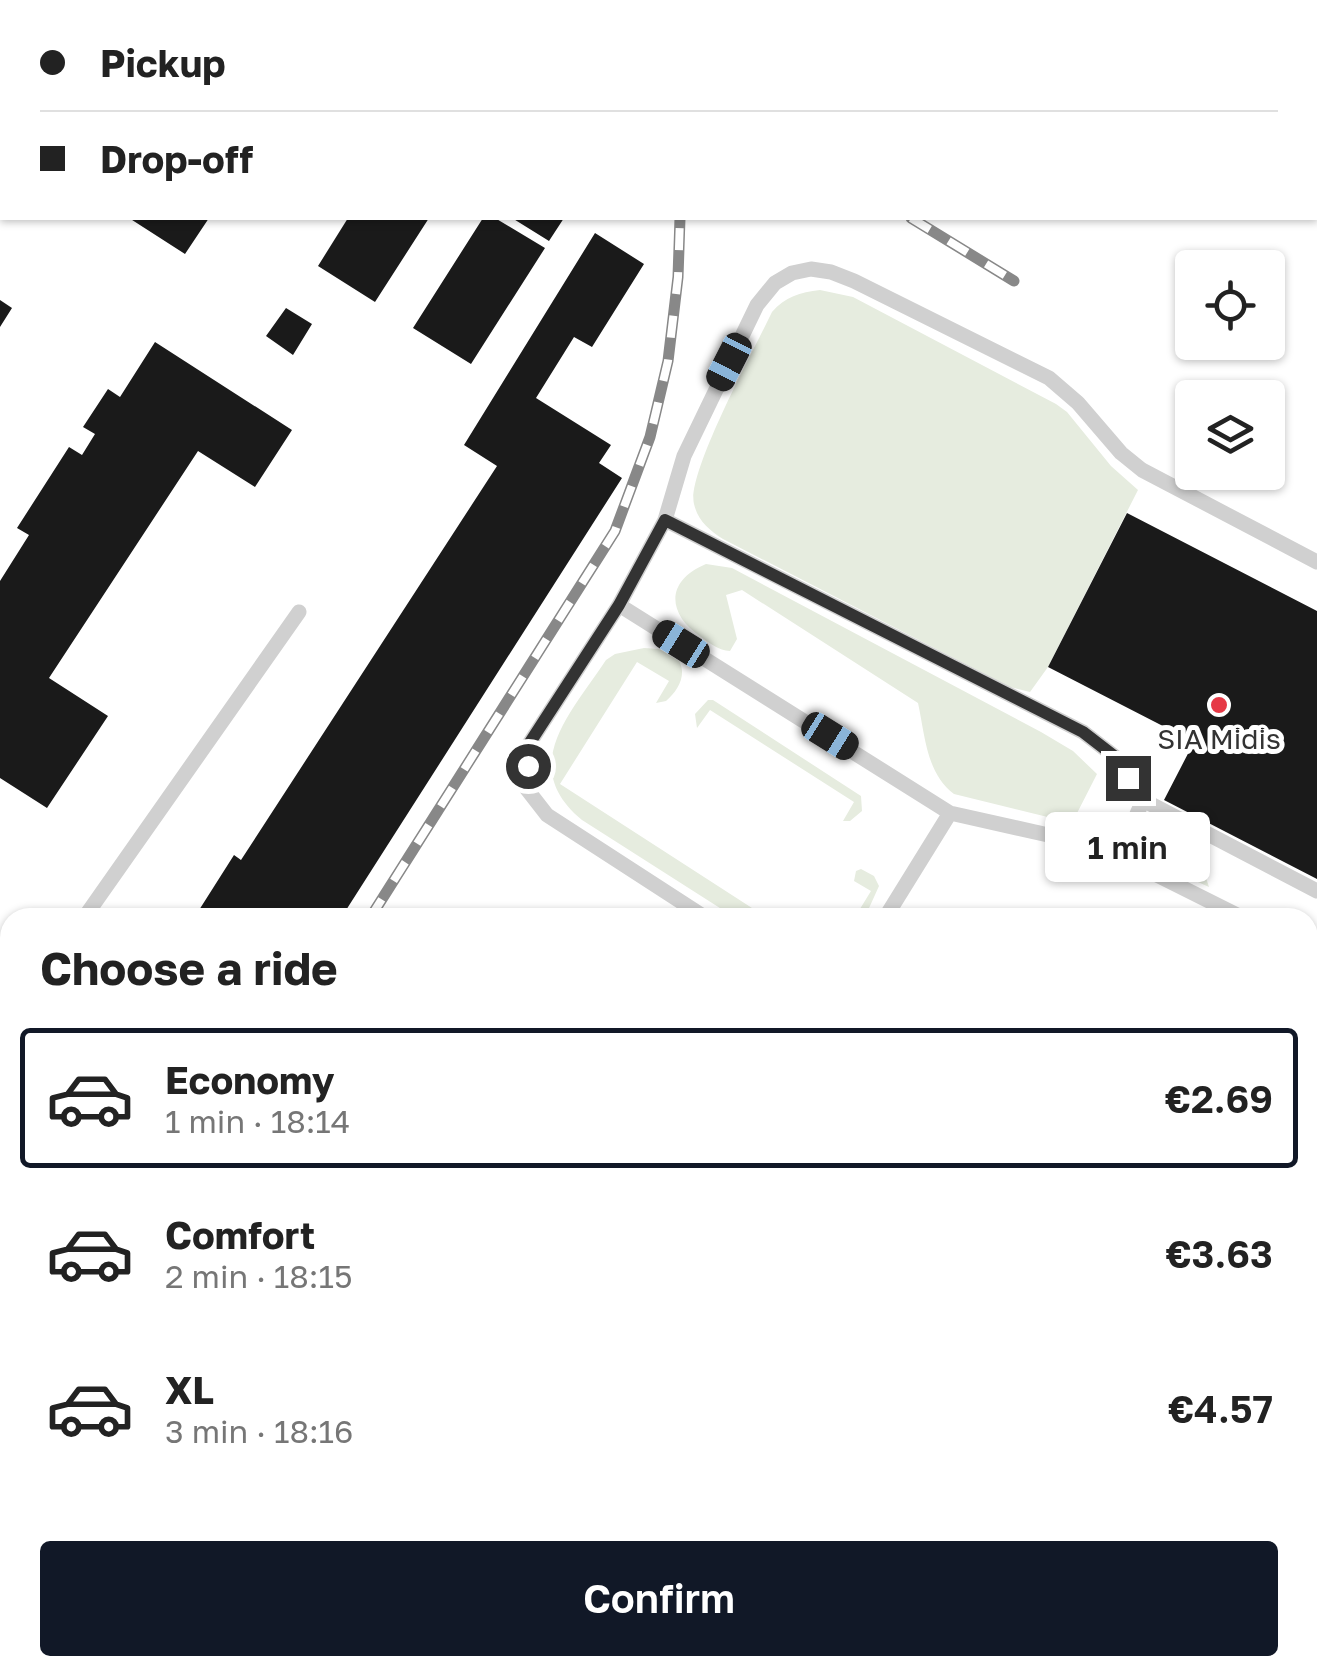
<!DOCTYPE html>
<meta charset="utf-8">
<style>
body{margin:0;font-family:"Golos Text",sans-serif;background:#f6f6f6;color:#222;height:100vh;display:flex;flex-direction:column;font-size:38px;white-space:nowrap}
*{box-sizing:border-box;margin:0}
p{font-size:32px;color:#767676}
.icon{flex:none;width:55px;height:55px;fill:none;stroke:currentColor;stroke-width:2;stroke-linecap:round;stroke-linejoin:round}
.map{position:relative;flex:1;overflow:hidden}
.panel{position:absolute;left:0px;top:908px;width:1318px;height:768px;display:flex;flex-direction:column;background:#fff;border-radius:30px 30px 0 0;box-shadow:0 2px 8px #0004}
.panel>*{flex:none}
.banner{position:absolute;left:0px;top:0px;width:1318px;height:220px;box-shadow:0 2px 8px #0004;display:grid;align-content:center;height:220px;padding:0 40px;background:#fff}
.buttons{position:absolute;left:1175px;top:250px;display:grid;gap:20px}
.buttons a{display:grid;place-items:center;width:110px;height:110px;border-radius:10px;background:#fff;box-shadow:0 2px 8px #0004;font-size:50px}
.end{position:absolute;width:45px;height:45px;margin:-22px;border:12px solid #333;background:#fff;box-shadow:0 0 0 5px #fff}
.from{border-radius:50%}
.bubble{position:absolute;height:70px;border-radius:10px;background:#fff;box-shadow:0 2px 8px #0004;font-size:32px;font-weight:600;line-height:70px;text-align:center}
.car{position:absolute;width:30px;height:60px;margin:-30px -15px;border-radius:12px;box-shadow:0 0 8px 2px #0007;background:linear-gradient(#222 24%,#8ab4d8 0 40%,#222 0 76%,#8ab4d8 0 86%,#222 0)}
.banner b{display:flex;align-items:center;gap:35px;height:95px;font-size:38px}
.banner b+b{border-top:2px solid #e0e0e0}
.banner i{width:25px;height:25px;background:#222}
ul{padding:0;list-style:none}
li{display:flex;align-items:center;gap:30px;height:140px;margin:0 20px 15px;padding:0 20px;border:5px solid transparent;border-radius:10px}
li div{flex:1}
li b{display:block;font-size:38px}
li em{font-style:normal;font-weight:600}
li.active{border-color:#111827}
li>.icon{width:90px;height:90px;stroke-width:1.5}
h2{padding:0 40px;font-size:45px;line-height:120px}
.cta{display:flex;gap:20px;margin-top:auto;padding:20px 40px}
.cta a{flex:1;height:115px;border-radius:10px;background:#111827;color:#fff;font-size:40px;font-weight:600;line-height:115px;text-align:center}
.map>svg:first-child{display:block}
.green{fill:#e6ecdf}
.building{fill:#1a1a1a}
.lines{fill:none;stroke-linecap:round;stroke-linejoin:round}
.service{stroke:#d0d0d0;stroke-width:15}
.minor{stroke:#d0d0d0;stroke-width:32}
.rail-casing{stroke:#888;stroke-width:11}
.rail{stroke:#fff;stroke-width:8;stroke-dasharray:22;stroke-linecap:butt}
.route{stroke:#333;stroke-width:12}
.poi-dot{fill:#e63946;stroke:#fff;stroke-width:4}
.labels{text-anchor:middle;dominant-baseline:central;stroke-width:10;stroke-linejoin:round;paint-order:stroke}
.poi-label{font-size:28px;fill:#333;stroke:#fff}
</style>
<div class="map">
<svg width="1317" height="1674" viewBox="0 0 1317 1674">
<rect width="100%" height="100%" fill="#fff"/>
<path class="green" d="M820 290 853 297 1056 404 1067 412 1111 466 1138 490 1048 667 1030 692 1010 687 723 539C709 530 698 521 694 504 686 474 756 346 772 312 785 297 800 292 820 290Z
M706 564 732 568 1041 732 1073 751 1097 774 1072 823 954 794C926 773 925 735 918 703L742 590 726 595 737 639 730 651C718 650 711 644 701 637 667 614 665 581 706 564Z
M644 648 659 649 679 661C687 675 678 691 666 701L656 703 669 681 637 662 560 784 766 917H734L582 820C517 766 571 713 606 660L615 654Z
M708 700H713L861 796 862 811 850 821H843L854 802 710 710 697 728 695 714Z
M1192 850H1197L1209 887 1187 877 1182 870 1184 854Z
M861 869 874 876 879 886 865 917H855L871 891 854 881 856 871Z"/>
<path class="building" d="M129 218H209L185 254Z
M348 218H429L375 302 318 266Z
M483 218H495L545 248 471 364 413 328Z
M512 218H564L549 241Z
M595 233 644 264 592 347 574 337 536 398 611 445 599 463 622 478 341 918H194L234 855 241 860 497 466 464 445Z
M0 300 12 308 0 327Z
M286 308 312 324 293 355 266 336Z
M155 342 292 430 255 487 198 451 49 678 108 716 47 808 0 778V581L29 535 17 528 69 447 82 455 95 434 83 427 108 389 120 397Z
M1127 513 1317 611V879L1164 800 1194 742 1048 667Z
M0 1189 10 1195V1262L0 1256Z
M10 1291V1312L0 1306Z
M1308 1331 1317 1337V1364L1308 1381Z
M0 1394 10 1401V1434L0 1449Z
M0 1474 10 1481V1519L0 1513Z
M10 1582V1665H158L152 1674H0V1597Z
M228 1665H286L300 1674H241Z
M803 1665H855L860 1668 856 1674H816Z
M1041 1665H1076L1071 1674H1058Z
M1108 1665H1185L1180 1674H1103Z"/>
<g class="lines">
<path class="service" d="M665 520 1083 732 1114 756 1143 800 1119 856
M619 605 529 744 526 788 547 815 706 918
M1143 800 1317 891
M84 918 299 612
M885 918 950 813
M1243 918 1119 856 1075 841 950 813 619 605 665 520 684 456 757 305 775 283 792 273 811 269 831 272 854 281 1049 378 1078 403 1121 453 1142 470 1317 562
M1308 951 1317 955
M0 1038 10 1024
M0 1324 10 1330
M943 1665 958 1674
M208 1674 213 1665"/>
<path class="minor" d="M1011 0 1015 2
M1315 180 1317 181"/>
<defs>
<path id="rail" d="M653 0 654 2
M694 0 696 2
M911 218 1014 281
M370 918 615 531 650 437 668 361 678 277 680 218"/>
</defs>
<use href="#rail" class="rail-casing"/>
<use href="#rail" class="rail"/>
</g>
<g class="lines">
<path class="route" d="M528 766 529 744 619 605 665 520 1083 732 1114 756 1128 778"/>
</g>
<circle class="poi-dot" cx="1219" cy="705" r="10"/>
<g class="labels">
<g class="poi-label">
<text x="1219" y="738">SIA Midis</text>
</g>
</g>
</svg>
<div class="buttons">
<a><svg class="icon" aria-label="locate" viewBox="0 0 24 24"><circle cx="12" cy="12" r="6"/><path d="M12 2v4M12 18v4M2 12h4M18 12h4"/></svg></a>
<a><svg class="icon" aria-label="layers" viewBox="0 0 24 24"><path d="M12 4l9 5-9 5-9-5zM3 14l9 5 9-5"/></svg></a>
</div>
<i class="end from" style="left:528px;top:766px"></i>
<i class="end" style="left:1128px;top:778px"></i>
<div class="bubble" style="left:1045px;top:812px;width:165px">1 min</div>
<i class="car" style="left:729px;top:362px;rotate:207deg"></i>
<i class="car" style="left:681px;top:644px;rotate:302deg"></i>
<i class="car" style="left:830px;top:736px;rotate:122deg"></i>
<div class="banner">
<b><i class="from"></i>Pickup</b>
<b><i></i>Drop-off</b>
</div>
<section class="panel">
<h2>Choose a ride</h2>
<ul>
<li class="active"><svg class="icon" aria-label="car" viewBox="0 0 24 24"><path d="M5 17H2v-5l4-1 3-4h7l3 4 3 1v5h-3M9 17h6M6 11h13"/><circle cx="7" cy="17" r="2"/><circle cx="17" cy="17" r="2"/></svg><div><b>Economy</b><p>1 min · 18:14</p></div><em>€2.69</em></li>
<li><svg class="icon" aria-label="car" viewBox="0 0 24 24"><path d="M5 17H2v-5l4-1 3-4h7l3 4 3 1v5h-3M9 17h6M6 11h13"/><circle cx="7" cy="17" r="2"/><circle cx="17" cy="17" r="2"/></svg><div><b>Comfort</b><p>2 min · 18:15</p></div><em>€3.63</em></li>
<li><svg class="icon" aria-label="car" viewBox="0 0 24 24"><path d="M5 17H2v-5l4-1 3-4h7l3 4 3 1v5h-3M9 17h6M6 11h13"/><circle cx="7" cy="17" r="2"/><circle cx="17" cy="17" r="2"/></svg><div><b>XL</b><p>3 min · 18:16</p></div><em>€4.57</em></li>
</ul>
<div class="cta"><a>Confirm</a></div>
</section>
</div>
